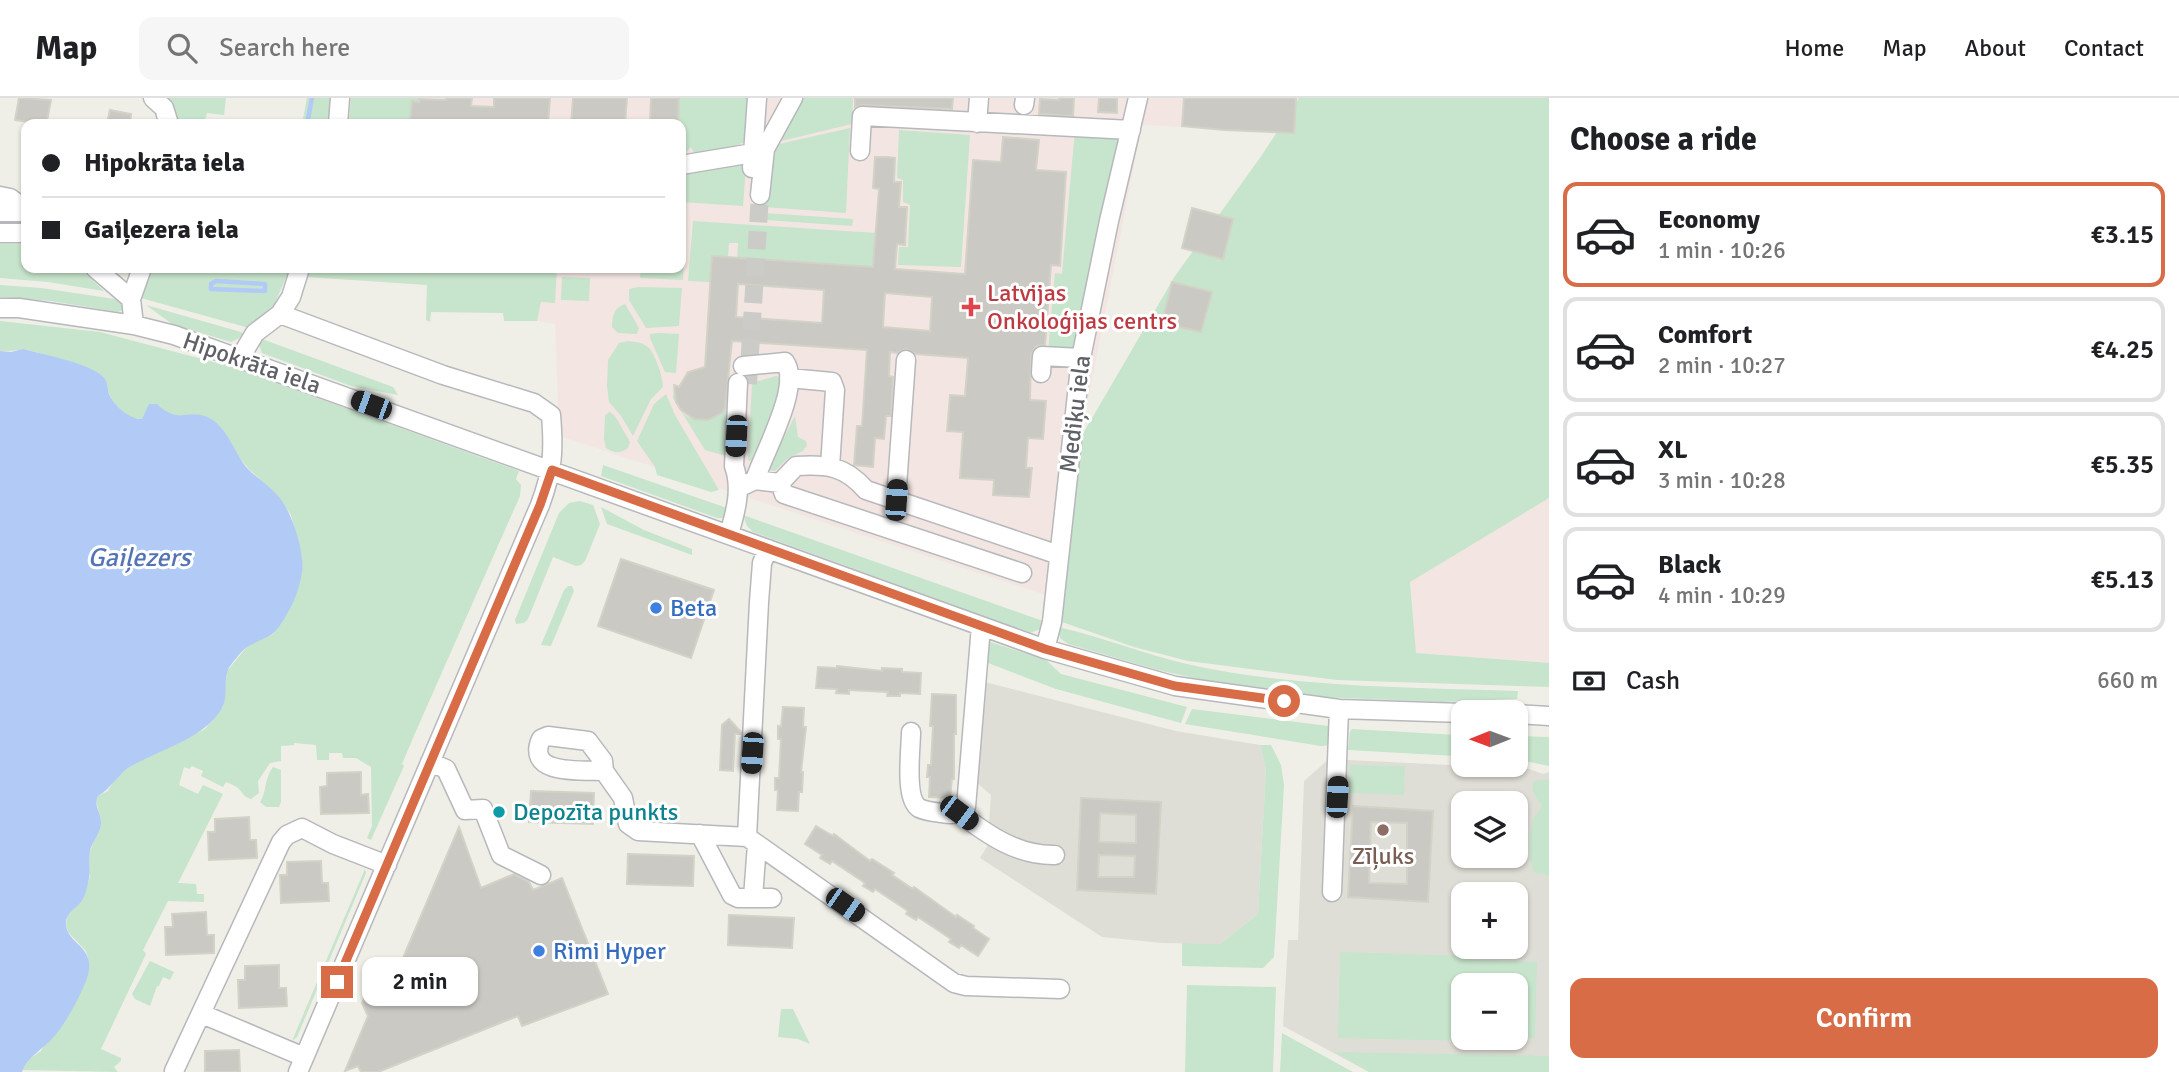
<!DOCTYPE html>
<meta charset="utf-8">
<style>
body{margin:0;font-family:Signika,sans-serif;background:#f6f6f6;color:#202124;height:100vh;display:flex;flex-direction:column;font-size:26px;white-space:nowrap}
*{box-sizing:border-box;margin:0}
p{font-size:23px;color:#757577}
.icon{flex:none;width:38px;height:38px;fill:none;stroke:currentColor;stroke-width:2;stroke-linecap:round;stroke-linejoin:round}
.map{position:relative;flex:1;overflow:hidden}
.side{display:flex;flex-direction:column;background:#fff;width:630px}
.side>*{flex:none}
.banner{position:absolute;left:21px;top:21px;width:665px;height:154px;border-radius:14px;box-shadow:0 2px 5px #0004;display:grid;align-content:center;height:154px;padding:0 21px;background:#fff}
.needle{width:46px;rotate:269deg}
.fabs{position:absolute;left:1451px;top:602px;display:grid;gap:14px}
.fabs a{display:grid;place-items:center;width:77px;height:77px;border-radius:14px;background:#fff;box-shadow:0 2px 5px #0004;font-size:35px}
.end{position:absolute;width:32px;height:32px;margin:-16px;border:9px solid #d76c46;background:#fff;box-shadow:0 0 0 4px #fff}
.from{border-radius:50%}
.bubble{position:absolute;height:49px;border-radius:14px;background:#fff;box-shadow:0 2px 5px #0004;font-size:23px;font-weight:600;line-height:49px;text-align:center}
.car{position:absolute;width:21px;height:42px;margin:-21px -10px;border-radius:9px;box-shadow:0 0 5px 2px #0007;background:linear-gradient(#222 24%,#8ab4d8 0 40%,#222 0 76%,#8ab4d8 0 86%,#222 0)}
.banner b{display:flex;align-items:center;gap:24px;height:66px;font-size:26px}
.banner b+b{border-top:2px solid #e0e0e0}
.banner i{width:18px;height:18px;background:#202124}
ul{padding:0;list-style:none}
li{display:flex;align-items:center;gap:21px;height:105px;margin:0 14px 10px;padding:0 7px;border:4px solid #e0e0e0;border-radius:14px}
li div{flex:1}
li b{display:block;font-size:26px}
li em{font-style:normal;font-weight:600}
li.on{border-color:#d76c46}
li>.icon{width:63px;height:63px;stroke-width:1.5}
h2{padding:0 21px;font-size:32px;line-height:84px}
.pay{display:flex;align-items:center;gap:18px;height:77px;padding:0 21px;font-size:26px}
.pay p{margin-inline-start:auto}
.cta{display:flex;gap:14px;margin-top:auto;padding:14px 21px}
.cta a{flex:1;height:80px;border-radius:14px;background:#d76c46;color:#fff;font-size:28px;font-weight:600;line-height:80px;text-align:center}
header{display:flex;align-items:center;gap:42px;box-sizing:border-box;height:98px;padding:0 35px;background:#fff;border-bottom:2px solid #e0e0e0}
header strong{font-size:33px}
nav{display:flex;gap:38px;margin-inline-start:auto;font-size:24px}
.search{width:490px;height:63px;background:#f6f6f6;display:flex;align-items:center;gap:18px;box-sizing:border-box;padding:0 24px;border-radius:14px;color:#757577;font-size:26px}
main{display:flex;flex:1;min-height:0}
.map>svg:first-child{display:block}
.education{fill:#dfded6;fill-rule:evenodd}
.medical{fill:#f3e6e2}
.green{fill:#c7e4cc}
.water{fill:#b1cbf6}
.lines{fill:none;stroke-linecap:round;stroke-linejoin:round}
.stream{stroke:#b1cbf6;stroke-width:4.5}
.building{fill:#cbc9c4;stroke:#d3d2c6;stroke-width:2;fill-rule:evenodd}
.minor-tunnel{stroke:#cbccc8;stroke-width:18;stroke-dasharray:18 9;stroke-linecap:butt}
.minor-casing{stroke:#b7b8bc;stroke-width:21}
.minor{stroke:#fff;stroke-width:18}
.route{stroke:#d76c46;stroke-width:9}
.health-dot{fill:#e0444e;stroke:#fff;stroke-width:2.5}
.shop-dot{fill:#3f7fe0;stroke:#fff;stroke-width:2.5}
.culture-dot{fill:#0f9aa8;stroke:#fff;stroke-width:2.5}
.education-dot{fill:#8d6e63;stroke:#fff;stroke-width:2.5}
.labels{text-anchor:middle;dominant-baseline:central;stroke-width:6;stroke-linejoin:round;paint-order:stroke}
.health-label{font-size:24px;fill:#be3a42;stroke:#fff;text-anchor:start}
.street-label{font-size:24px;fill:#5f6166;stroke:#fff}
.shop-label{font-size:24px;fill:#366cbe;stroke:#fff;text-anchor:start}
.culture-label{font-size:24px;fill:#0d838f;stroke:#fff;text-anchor:start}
.education-label{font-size:24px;fill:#785e54;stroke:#fff}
.water-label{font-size:26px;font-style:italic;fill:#5573b7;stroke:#fff}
</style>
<header>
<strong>Map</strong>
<div class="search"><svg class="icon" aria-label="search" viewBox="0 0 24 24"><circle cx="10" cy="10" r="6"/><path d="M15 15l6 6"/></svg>Search here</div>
<nav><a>Home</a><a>Map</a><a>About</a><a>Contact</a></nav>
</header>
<main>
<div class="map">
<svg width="1549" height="974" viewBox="0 0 1549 974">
<rect width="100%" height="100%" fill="#efefe8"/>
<path class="education" d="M985 584 1176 633 1260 647 1266 671 1258 816 1220 846 1162 845 1102 839 980 760 998 730 989 725 991 697 977 685Z
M1329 661 1529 671 1543 676 1549 674V974H1369L1283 928 1288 842H1298L1304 683ZM1463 705H1516V758H1463ZM1463 796H1516V849H1463ZM1463 887H1516V940H1463Z"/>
<path class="medical" d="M332 0H1314L1294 35 1142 27 1081 339 1064 503 559 338 555 226 537 223H504L503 215 431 214 430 224 426 222 427 187 308 179 296 175 297 170H681V26H328Z
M1549 382V565L1416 555 1407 450Z"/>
<path class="green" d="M160 0H226L224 17 207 15 204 26H175Z
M307 0H331L329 26H302Z
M351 0H419V4H412L410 23 417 24V26H349Z
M679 0H750L747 38 745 44 718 54 695 57 691 49 681 60V26H678Z
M798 0H853L852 26 773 45Z
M1299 0H1549V400L1410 484 1416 555 1549 565V589L1337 582 1188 563 1134 549 1059 523 1064 503 1081 339 1175 178 1262 57Z
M850 30 846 115 764 109C765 88 763 61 779 46Z
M899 32 970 37 961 169 898 167 899 149H908L910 107 903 104V82L897 80Z
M1075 32 1124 40 1077 250 1070 254 1048 253 1055 175 1062 176Z
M743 63 746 69 743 108 681 104V70Z
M765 115 853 121 852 128 765 122Z
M681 121 686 122 683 182 640 180 641 170H681Z
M693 123 876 135 873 169 737 160 738 145H729L728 159H712L710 184 688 183Z
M0 146H26V170H80L104 193 48 184 0 180Z
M148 170H290L273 210 249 230 141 200Z
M311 170H557L555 205 541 204 537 223H504L503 215 431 214 430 224 426 222 427 187 308 179Z
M562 179 590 180 589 203 561 202Z
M0 187 41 190 115 201 122 206 123 212 118 214 51 203 0 199Z
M638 189 682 190 679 228 646 230 629 202V191Z
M625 206 639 230 637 236 618 235 612 229C613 218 613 210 625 206Z
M146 207 241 234 246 237 231 244 172 226Z
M0 223 100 234 232 269 519 373 516 381 521 387 520 398 416 633 402 666 404 668 371 742 367 740 372 728 371 669 356 660H343L342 655H329V662H317L316 647 294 645V647L281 648V663L270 665 258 683 259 695 251 701 246 699C238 690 239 689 226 684L223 689 201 678 203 673 192 668 189 671 184 669 179 687 198 696 203 687 223 696 178 785 196 786 197 796H204V804L168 803 143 852 146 856 101 951 121 960V963L114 969 118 974 21 972 28 962 41 953 88 860 86 853 68 834 66 826 68 816 83 801 90 779 89 757 101 722 96 703 98 698 108 693 115 680 135 665 205 631 223 609 227 573 250 545 272 537 281 526 292 506 302 474V462L291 417 278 398 249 371 241 362 184 318 147 314 142 321C125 321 109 304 107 287 81 272 57 258 27 252 18 251 9 254 0 253Z
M660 235 679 236 676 275 665 274 650 240V236Z
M262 241 393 289 398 297 351 288 262 255 259 247Z
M628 243C636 244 644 244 650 251 656 259 663 279 663 289L651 301 633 338 621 318 609 304 607 288 608 262 619 245Z
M776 278 781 279 786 287 755 365 748 362 752 285Z
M674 287C675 293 675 300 677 305 686 330 715 325 728 306L726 358 705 352 673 300Z
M666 296 675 317 719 392 711 394 657 377 655 369 637 343 654 306Z
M610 314 615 318 630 344 628 350C620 356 614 355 606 350L604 341 605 317Z
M795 318 798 339 806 343 807 347 803 353 788 360 775 373 767 372Z
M603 367 727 410 723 420H717L601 378Z
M580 403 593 407 600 426 585 463 581 467 576 468 553 459 528 521 524 525 516 526 515 522 559 415 569 405Z
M601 409 644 432 692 451V457L607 426Z
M743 417 1043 523V530L1030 535 753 434 747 428Z
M568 488H572L574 493 551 548 541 547 564 492Z
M1058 529C1102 539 1144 556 1187 566 1294 590 1409 589 1518 593L1517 601 1442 604 1319 599 1216 585 1158 572 1068 546 1060 540Z
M987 543 1046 562 1061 576 1187 609 1181 625 1056 591 983 563Z
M1192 611 1328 628 1331 631V647L1321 648 1185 626Z
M1352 631 1457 637 1456 658 1348 652 1350 634Z
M1516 638 1549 639V668L1516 661Z
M1260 647H1271L1281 667 1284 687 1274 859 1263 870 1182 868V845L1220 846 1258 816 1266 671Z
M1350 667 1405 668 1404 697 1349 695Z
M273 669 281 672V704L279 709H266L260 704C268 691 263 684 273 669Z
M1549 681V778L1534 774C1528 762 1529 736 1533 722 1534 717 1540 713 1542 708 1538 700 1529 693 1534 683Z
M365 771 366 775 297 939 292 943Z
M1340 854 1472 858V862L1537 864 1535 940 1516 939V887H1463V940H1470V943L1338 940Z
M150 863 174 874 170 882 163 879 159 888H157L150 908 135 901 132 896Z
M1187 887 1276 889 1273 974H1185Z
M781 911H793L810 946 798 941 778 939Z
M1282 935 1353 974H1280Z
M1334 954 1549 958V974H1369Z"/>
<path class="water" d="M23 251C42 256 87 265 101 277 108 282 107 289 109 296 114 308 129 321 142 321L149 306H157C180 329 192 307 214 323 230 335 235 357 248 371 258 381 270 388 279 399 292 414 305 455 302 474 300 487 295 503 288 514 284 522 276 535 269 538 256 545 247 546 238 558 234 563 228 569 227 575 224 587 228 601 221 612 202 641 162 651 133 667 118 675 112 690 98 698 93 708 101 714 101 724 101 735 92 743 90 753 88 762 91 771 89 780 88 786 86 795 83 801 78 810 65 814 66 827 68 848 99 848 86 883 79 900 68 921 57 935 47 949 26 959 22 974H0V253L11 254Z"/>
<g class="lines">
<path class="stream" d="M307 26 312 0
M216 183 265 186V193L211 191V186Z"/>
</g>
<path class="building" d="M19 0 51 2 47 23 43 22 40 26 15 22Z
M446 0H472L471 8 494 9V0H550L548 26H417V24H410L412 3 419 4V1L446 2Z
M573 0H627L625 26H571Z
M651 0H679L678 26H650Z
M855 0H953L952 11 863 7 855 9Z
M1059 0H1074L1073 18 1039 16 1040 1 1059 2Z
M1099 0H1117V15L1098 14Z
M1184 0H1296L1294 35 1225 32 1182 28Z
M110 12 131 16 130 26H107Z
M1003 39 1039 42 1036 72 1066 74 1060 168 1051 167 1045 247 1036 248 1031 257 1030 302 1046 303 1043 341 1028 340 1026 370H1032L1029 399 993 397 994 382 960 380 963 334 947 333 950 297 965 298 968 260 916 256 906 251 897 255 890 254 889 278 893 279 891 318H886L884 341 875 340 873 369 854 367 857 328H862L867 252 732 243 725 310 722 315 708 322 694 321 681 312 676 304 674 287 679 289 688 274 705 269 712 158 873 169 879 91 873 90 875 59H887L895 60 894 84H901L899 109H907L905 147 897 146 895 171 965 176 973 62 1001 64ZM738 186 824 192 822 225 736 219ZM885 195 932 199 930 233 883 229Z
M1192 110 1233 121 1223 161 1182 150Z
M1172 184 1212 194 1201 234 1162 225Z
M621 461 714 492 691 560 598 528Z
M837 568 882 573V570L902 571V574L921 575 920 596 900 595V598H887L888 594 849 592V596L836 595 837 591 816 590 818 569 837 570Z
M932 596 956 597V636H954V681H952L950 700 929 699 930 679H927L928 667H931L933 628H930Z
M783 609 804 610 803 629H806L801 674H803L802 694H799L798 713 777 712 778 692H775V680H779L781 641H778V628L781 629Z
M729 621 741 634V636H735L733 673 720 672 722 627Z
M361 674V697L368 696 369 715 321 716 320 689 327 688V675Z
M531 693 594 695 593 726 529 724Z
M1081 700 1161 704 1156 796 1077 792ZM1100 715 1136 717V745L1099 744ZM1099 757 1135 758 1134 779H1098Z
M1353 708 1433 713 1428 804 1348 799ZM1371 724 1407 725V786L1369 785Z
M249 719 250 742H256L257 760 209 762 208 734H215V721Z
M816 728 833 738 834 736 870 763 872 761 894 775 892 777 913 791 914 789 956 819 957 817 974 828 973 830 989 841 978 858 961 847 959 850 949 844 951 841 918 819 916 822 906 816 908 813 875 791 873 794 863 788 865 785 832 763 830 766 820 760 822 757 805 746Z
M459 729 481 790 514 776 529 784 533 792 562 780 608 896 522 928 518 918 378 974H361L358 968 345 973 368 918 362 905 375 875 400 867Z
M628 756 694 758 693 788 627 786Z
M321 763 322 785H328L329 803 281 805 280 777H287V764Z
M206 814 207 837H214V855L166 857 165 829H173L172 816Z
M729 817 794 820 792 850 728 847Z
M279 867V890H286L287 908 239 910 238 882H245V868Z
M239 952 240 974H205V953Z"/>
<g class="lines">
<path class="minor-tunnel" d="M748 286 760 97"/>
<defs>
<path id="minor" d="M153 0 164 10 169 26
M1024 7 1025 0
M977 25 979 0
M338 26 340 0
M860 53 862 18 1131 32
M681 67 753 55
M752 70 757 0
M760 97 765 51 793 0
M0 98 10 100 26 112
M0 114H26
M0 135H26
M95 170 131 201
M0 210H19L134 227 174 237 1045 551 1175 588 1339 611 1463 615
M280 216 443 277 534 305 551 317C554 353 553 372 540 407L298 974
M134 227 131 201 142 170
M240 260 255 235 280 216 291 199 300 170
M743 268 785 264C802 288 763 356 755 382
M1041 275 1042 258 1081 260
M789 280 832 284 835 292 830 369
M780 385 784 396 1022 475
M738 390 755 382 780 385 796 368C827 366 845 368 866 392L1059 457
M896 402 906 262
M729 436C736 413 742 390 734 368L738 285
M1045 551 1052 524 1081 260 1109 123 1138 0
M1516 616 1549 618
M911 634C911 651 904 700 919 710 925 713 934 714 941 715 952 717 958 717 966 709L981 528
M430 664 446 671 465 712 483 711 501 757 541 777
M604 673 603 663 588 643 548 638 541 641C525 678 582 672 604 673L623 700 628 726 638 733 747 739 954 885 966 888 1060 891
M959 715C988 737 1018 758 1055 757
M700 736 732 797 738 800H772
M747 739 759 504 762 465 768 451
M1332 794 1339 611
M753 800 757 746
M202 916 304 959
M174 973 281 744 287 737 302 730 333 746 387 767"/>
</defs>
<use href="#minor" class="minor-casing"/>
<use href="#minor" class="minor"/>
</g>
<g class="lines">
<path class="route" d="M337 884 540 407 552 372 1045 551 1175 588 1284 603"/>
</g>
<path class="health-dot" d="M967.5 198.5h7v7h7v7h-7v7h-7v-7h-7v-7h7z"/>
<g class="shop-dot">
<circle cx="656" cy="510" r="7"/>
<circle cx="539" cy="853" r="7"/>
</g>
<circle class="culture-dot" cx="499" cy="714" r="7"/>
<circle class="education-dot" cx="1383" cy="732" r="7"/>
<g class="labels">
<g class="health-label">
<text x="987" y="195">Latvijas<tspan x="987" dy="28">Onkoloģijas centrs</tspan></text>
</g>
<g class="street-label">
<text transform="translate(252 265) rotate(19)">Hipokrāta iela</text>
<text transform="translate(1075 316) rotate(-83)">Mediķu iela</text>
</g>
<g class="shop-label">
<text x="670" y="510">Beta</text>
<text x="553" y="853">Rimi Hyper</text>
</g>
<g class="culture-label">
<text x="513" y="714">Depozīta punkts</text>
</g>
<g class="education-label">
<text x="1383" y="758">Zīļuks</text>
</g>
<g class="water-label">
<text x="139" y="460">Gaiļezers</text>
</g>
</g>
</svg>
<div class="fabs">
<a><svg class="needle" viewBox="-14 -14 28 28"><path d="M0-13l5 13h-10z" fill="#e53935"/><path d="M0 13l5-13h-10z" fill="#757577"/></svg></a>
<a><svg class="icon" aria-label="layers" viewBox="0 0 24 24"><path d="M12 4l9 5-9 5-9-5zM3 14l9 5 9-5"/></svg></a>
<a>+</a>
<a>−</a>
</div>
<i class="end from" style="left:1284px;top:603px"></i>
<i class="end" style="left:337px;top:884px"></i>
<div class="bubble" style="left:362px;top:859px;width:116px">2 min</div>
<i class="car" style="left:371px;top:307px;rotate:290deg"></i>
<i class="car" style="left:736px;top:338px;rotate:183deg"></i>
<i class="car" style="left:896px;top:402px;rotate:4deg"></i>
<i class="car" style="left:752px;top:655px;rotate:184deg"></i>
<i class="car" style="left:1337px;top:699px;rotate:3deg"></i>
<i class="car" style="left:959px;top:715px;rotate:127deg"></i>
<i class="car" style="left:845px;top:807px;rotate:125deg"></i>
<div class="banner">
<b><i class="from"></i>Hipokrāta iela</b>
<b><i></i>Gaiļezera iela</b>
</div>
</div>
<section class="side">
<h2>Choose a ride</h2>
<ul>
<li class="on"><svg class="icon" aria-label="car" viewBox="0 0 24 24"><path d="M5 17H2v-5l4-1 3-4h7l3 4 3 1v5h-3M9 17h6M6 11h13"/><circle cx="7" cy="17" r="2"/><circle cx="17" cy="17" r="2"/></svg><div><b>Economy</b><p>1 min · 10:26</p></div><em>€3.15</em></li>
<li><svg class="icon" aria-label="car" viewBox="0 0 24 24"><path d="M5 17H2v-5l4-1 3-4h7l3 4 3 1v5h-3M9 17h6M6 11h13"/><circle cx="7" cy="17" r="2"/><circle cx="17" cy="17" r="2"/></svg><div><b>Comfort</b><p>2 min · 10:27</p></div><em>€4.25</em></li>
<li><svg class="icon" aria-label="car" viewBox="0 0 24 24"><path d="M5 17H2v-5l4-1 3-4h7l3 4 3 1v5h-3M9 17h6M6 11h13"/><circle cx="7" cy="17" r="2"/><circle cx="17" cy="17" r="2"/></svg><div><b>XL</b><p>3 min · 10:28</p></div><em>€5.35</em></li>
<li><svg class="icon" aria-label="car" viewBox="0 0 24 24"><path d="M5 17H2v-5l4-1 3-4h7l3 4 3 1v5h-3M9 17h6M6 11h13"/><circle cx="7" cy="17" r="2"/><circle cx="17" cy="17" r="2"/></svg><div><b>Black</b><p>4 min · 10:29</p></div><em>€5.13</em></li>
</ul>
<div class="pay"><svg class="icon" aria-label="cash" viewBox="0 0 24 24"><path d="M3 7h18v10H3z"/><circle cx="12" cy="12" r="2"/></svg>Cash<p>660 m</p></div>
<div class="cta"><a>Confirm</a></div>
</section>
</main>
